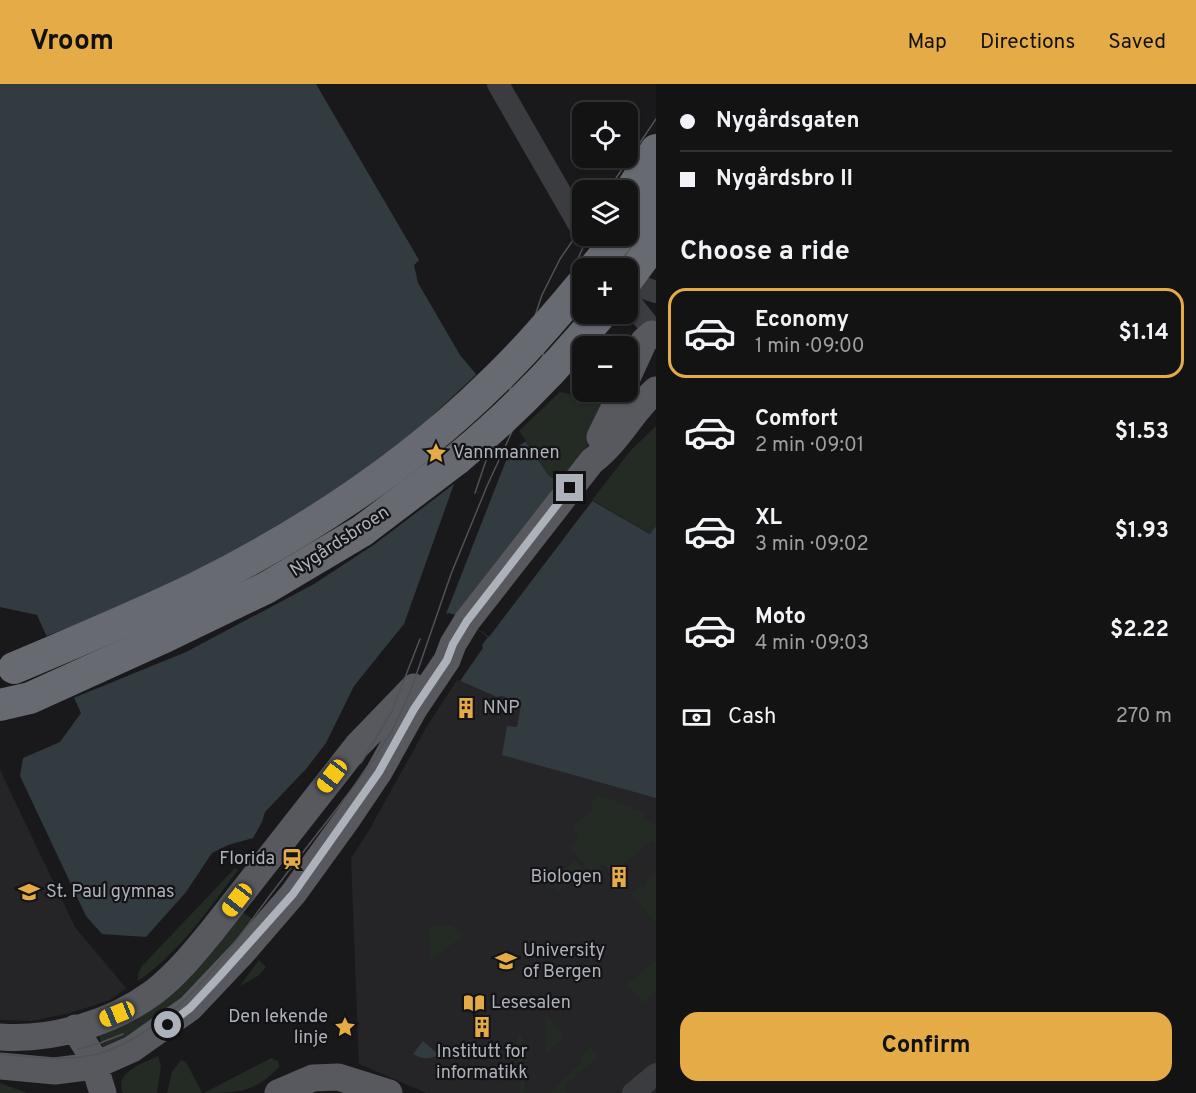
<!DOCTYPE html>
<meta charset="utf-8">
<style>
body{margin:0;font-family:Overpass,sans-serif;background:#202022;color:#f1f3f6;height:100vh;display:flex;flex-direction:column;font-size:22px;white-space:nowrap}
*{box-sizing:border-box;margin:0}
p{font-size:20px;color:#9d9ea0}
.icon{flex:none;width:33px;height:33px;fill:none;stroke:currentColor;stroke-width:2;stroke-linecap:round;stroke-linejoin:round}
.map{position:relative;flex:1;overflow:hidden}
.details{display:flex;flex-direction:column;background:#131314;width:540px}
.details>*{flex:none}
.hud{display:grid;align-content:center;height:132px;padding:0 24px;background:#131314}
.controls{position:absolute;left:572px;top:18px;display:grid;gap:12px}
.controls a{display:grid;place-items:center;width:66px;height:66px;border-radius:12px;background:#131314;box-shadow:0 2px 4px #0004,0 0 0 2px #323234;font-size:30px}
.end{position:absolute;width:27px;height:27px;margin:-14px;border:8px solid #adb1ba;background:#111;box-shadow:0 0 0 3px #111}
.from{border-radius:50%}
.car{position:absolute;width:18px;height:36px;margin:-18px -9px;border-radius:8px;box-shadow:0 0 4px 2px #0007;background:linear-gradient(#f5c518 24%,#345 0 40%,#f5c518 0 76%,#345 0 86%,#f5c518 0)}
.hud b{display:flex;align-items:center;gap:21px;height:57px;font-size:22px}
.hud b+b{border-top:2px solid #323234}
.hud i{width:15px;height:15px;background:#f1f3f6}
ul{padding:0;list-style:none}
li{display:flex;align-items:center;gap:18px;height:90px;margin:0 12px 9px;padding:0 12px;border:3px solid transparent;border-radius:18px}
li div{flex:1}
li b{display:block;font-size:22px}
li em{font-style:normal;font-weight:700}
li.on{border-color:#e5ab47}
li>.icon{width:54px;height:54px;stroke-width:1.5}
h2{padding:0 24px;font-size:27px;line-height:72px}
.pay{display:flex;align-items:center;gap:15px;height:66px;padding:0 24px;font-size:22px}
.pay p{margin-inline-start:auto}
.cta{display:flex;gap:12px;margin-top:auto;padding:12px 24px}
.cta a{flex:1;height:69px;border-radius:18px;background:#e5ab47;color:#111;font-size:24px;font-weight:700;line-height:69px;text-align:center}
header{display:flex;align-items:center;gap:36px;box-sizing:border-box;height:84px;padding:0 30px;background:#e5ab47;color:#111}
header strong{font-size:28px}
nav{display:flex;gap:33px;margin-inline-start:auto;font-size:21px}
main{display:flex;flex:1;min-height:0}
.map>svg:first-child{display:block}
.built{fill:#252528}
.green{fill:#232b24}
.water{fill:#323b40}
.pier{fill:#19191b}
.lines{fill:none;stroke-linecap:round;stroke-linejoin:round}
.minor{stroke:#3b3c40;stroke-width:22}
.major{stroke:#57595f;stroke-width:27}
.highway{stroke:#676a71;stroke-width:32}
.tram{stroke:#505257;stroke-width:1.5}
.highway-bridge{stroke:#676a71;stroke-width:32}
.route{stroke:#adb1ba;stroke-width:8}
.labels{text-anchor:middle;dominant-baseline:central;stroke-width:4.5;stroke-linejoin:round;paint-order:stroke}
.poi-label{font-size:18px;fill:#adb1ba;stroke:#141416;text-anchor:start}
.street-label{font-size:18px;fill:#adb1ba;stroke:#141416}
</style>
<header>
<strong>Vroom</strong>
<nav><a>Map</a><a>Directions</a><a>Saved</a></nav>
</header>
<main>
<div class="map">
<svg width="656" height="1009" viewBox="0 0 656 1009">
<rect width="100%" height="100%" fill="#19191b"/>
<path class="built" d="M457 596 497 613 502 611 521 620 517 644 507 642 656 714V1009H426L359 980 351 774 368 748 427 642Z
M0 686 75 843 126 904 110 916 70 929 32 937 0 936Z"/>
<path class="green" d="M560 308 573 311 585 308H614L596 350 561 399 549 392 519 347Z
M656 342V442L651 450 592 416 631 366Z
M598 711 646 729 643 733 656 742V760L652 756 612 790 603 780 592 790 569 763 580 753 571 743 594 724 590 719Z
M575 776 584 786 559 808 550 797Z
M235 784 238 786C208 826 180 868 138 897V890L142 882Z
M656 788V838L655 839 631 809 640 802 642 804 648 799 646 796Z
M237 824 260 841 198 907 105 971 99 952 136 936 172 911Z
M452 841C457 845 461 847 461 854L430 876 429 842Z
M259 876 266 883 258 892 240 902Z
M656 876V907L643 919 627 900Z
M547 932 565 953 546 969 545 934Z
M517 949 522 952 525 1009H520Z
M591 963 598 972 563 1003 567 1009H550L582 978 579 974Z
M158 972 161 982 157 1009H123C114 987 143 980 158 972Z
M271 974 278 977 279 983C254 1009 238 1009 204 1009Z
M181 976 186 978 202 1009H167L172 988Z
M0 999 27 1009H0Z"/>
<path class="water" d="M0 0H316L419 176 414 181 418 199 460 271 496 314 549 392 650 450 656 442V714L502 671 507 642 517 643 521 620 502 612 497 613 460 597 483 564 482 561 488 553 461 533 449 529 404 540 354 602 326 659 306 685 265 728 262 738 253 754 228 761 212 769 186 808 146 853 102 850 86 832 20 692 23 674 60 658 81 629 37 531 0 523Z
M423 957 439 971C428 976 422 975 413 970Z"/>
<path class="pier" d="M479 288 499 312 519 342 517 344 526 357 509 369 446 530 404 540 454 400 375 460 314 500 186 568 71 615 44 553 143 515 273 447 346 400 416 347Z
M561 399 593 416 489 553 461 533Z"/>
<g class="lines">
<path class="minor" d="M498 0 582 146
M627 198 656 208
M627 214 651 244
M633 1009 656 990"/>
<path class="major" d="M627 294 644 257 652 250
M600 353 622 308
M75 944 91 971 103 1009
M0 953C52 957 112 939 154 908 176 891 194 869 212 847L357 662 414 603
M0 982 55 987 94 982 132 965 190 924 242 869 293 810 348 734 379 688 414 625 447 576 453 560 467 537 592 377C618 358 632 327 656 306
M278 1009 313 994 338 993 389 1009"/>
<path class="highway" d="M656 66 628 111 632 124 656 145
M627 196 656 157
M0 621 30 614 160 555 266 504 362 447 457 375"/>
<path class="tram" d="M608 106 656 35
M475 409 542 211 560 175 582 143
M361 679 392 627 420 555
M78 965 100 959 123 950
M0 970C35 973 70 979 104 968 184 940 232 860 281 797 311 757 343 718 372 678L393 645 411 606 451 490 487 402 527 315 542 274 557 222 588 152"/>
<path class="highway-bridge" d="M627 142 656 101
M594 184 620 152
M457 375C509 332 558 282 601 230
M14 584C75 558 136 533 196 504 302 451 405 384 490 301 523 270 553 235 582 200"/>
</g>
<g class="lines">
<path class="route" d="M168 941 190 924 218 894 293 810 379 688 414 625 447 576 453 560 467 537 570 404"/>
</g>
<defs>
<symbol id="sight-bare" viewBox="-9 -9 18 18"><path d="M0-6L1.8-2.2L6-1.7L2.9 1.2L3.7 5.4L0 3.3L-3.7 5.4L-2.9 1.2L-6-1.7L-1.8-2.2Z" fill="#e5ab47" stroke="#141416" stroke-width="2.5" paint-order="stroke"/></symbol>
<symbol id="building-bare" viewBox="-9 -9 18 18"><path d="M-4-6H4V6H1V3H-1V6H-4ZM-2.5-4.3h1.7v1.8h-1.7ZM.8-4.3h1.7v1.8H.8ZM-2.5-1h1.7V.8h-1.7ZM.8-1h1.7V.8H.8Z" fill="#e5ab47" stroke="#141416" stroke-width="2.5" paint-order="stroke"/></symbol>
<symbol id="station-bare" viewBox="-9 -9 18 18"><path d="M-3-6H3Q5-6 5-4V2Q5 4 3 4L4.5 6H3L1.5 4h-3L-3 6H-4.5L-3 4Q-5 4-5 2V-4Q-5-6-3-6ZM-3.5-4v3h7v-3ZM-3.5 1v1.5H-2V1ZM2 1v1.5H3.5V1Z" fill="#e5ab47" stroke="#141416" stroke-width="2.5" paint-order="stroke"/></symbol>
<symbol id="school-bare" viewBox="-9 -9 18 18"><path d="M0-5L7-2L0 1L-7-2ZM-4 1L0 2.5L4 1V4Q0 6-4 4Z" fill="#e5ab47" stroke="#141416" stroke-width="2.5" paint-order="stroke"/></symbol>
<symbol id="university-bare" viewBox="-9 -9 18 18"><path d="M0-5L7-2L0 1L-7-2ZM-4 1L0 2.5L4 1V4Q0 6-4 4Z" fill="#e5ab47" stroke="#141416" stroke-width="2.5" paint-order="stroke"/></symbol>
<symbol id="library-bare" viewBox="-9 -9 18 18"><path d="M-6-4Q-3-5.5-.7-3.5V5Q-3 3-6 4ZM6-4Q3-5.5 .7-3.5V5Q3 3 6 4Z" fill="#e5ab47" stroke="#141416" stroke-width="2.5" paint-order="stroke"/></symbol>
</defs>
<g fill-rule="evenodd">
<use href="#sight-bare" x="421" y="354" width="30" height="30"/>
<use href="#building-bare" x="451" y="609" width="30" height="30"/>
<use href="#station-bare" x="277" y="760" width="30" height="30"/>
<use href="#building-bare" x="604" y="778" width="30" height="30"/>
<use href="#school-bare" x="14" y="793" width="30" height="30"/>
<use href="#university-bare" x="491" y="862" width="30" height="30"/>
<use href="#library-bare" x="459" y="904" width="30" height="30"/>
<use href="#sight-bare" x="330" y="928" width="30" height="30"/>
<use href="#building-bare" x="467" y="928" width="30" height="30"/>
</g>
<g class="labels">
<g class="poi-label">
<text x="453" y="369">Vannmannen</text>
<text x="483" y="624">NNP</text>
<text x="275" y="775" text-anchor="end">Florida</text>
<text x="602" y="793" text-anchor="end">Biologen</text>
<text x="46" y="808">St. Paul gymnas</text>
<text x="523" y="867">University<tspan x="523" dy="21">of Bergen</tspan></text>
<text x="491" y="919">Lesesalen</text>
<text x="328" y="933" text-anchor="end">Den lekende<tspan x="328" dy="21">linje</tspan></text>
<text x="482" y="968" text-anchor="middle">Institutt for<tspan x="482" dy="21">informatikk</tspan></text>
</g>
<g class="street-label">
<text transform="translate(340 458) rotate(-33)">Nygårdsbroen</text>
</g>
</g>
</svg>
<div class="controls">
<a><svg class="icon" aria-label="locate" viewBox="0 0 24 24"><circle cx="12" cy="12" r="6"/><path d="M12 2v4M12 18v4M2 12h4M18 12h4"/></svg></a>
<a><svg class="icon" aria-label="layers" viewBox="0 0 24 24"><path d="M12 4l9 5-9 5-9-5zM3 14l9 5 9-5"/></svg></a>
<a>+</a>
<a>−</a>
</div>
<i class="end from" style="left:168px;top:941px"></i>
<i class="end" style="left:570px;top:404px"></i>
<i class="car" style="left:332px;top:692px;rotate:218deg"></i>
<i class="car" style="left:237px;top:816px;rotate:218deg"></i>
<i class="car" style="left:117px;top:930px;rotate:248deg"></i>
</div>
<section class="details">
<div class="hud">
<b><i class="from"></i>Nygårdsgaten</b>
<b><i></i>Nygårdsbro II</b>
</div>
<h2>Choose a ride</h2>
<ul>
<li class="on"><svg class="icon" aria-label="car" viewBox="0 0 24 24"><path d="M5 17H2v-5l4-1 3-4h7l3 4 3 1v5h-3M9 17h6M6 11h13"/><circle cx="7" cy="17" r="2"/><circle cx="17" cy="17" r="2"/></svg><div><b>Economy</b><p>1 min · 09:00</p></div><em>$1.14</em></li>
<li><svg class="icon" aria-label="car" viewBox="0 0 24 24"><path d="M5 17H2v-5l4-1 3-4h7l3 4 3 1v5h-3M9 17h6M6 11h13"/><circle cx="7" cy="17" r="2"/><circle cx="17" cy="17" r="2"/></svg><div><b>Comfort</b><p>2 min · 09:01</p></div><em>$1.53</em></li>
<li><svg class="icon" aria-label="car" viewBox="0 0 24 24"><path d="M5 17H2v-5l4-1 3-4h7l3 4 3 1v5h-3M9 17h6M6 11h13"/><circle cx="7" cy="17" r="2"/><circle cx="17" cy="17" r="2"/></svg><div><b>XL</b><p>3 min · 09:02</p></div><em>$1.93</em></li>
<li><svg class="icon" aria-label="car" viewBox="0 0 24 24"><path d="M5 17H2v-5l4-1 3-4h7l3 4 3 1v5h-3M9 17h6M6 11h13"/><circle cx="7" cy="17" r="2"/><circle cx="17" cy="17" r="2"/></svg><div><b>Moto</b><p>4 min · 09:03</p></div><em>$2.22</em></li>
</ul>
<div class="pay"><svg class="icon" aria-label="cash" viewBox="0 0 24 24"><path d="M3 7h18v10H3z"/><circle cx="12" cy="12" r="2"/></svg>Cash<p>270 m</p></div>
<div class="cta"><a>Confirm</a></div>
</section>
</main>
